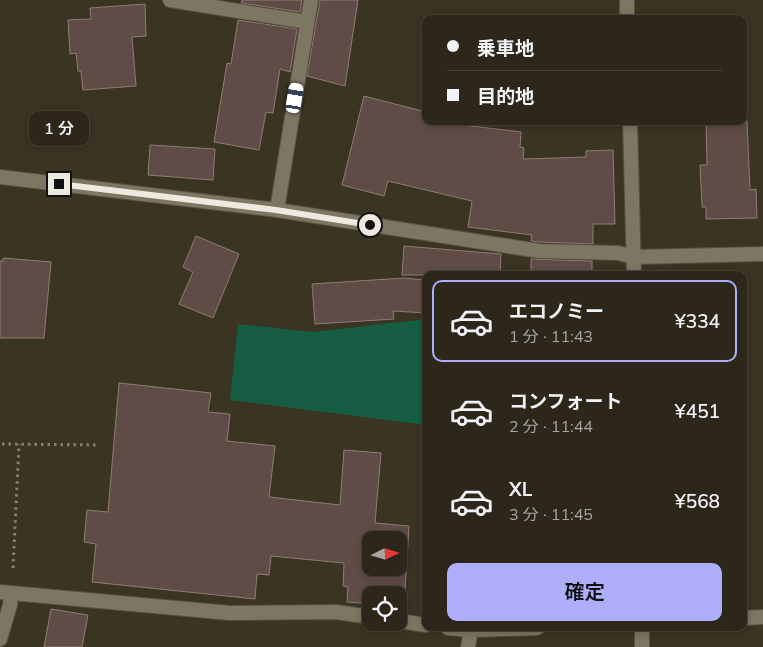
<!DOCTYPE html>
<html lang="ja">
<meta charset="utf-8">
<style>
body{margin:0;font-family:Mulish,"Noto Sans JP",sans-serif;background:#383327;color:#f1f3f6;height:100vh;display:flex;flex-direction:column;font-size:19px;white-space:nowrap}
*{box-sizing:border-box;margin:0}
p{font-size:16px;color:#a6a5a2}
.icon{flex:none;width:28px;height:28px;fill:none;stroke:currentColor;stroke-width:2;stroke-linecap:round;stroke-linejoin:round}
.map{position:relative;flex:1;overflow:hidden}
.sheet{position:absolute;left:422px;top:271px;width:325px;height:360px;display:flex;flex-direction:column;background:#2c271a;border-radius:10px;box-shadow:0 2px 8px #0003,0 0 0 1px #484439}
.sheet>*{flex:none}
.hud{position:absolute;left:422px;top:15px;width:325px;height:110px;border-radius:10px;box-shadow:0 2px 8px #0003,0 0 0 1px #484439;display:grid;align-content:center;height:110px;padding:0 25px;background:#2c271a}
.needle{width:32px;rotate:85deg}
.buttons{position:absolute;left:362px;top:531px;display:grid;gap:10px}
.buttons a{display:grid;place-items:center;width:45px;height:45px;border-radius:10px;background:#2c271a;box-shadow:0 2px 8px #0003,0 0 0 1px #484439;font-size:25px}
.end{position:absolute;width:22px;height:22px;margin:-11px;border:6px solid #ece9de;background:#111;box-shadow:0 0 0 2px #111}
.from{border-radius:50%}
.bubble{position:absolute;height:35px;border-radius:10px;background:#2c271a;box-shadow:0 2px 8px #0003,0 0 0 1px #484439;font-size:16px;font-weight:600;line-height:35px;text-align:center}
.car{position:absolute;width:15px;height:30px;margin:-15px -8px;border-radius:6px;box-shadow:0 0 4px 1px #0007;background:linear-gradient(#fff 24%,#345 0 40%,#fff 0 76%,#345 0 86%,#fff 0)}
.hud b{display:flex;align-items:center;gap:18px;height:48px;font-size:19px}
.hud b+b{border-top:1px solid #484439}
.hud i{width:12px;height:12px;background:#f1f3f6}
ul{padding:9px 0 0;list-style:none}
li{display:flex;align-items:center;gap:15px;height:82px;margin:0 10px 8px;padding:0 15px;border:2px solid transparent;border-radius:10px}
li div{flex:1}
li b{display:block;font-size:19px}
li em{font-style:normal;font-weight:600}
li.active{border-color:#aeaefa}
li>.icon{width:45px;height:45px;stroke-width:1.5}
.cta{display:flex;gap:10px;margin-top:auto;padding:10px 25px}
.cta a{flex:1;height:58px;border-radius:10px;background:#aeaefa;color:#111;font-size:20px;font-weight:600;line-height:58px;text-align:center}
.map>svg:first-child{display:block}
.green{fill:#165d44}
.building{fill:#604c46;stroke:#917c75;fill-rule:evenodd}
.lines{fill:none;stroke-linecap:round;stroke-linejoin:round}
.minor-casing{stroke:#565142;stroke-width:16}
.path{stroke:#858072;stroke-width:3;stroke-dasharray:2.5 4;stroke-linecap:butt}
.minor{stroke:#7c7663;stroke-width:14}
.route{stroke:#ece9de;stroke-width:6}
</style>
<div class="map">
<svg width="763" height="647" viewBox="0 0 763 647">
<rect width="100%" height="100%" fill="#3a3423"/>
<path class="green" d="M426 319V425L230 400 238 324 313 332Z"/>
<path class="building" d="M242 0H302L300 12 241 3Z
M320 0H358L345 86 307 76Z
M145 4 146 36 132 37 136 86 83 90 81 71H78L76 53 70 54 68 20 91 19 90 8Z
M238 20 297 29 290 72 280 69 273 113 266 112 259 150 214 142 227 63 231 64Z
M364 96 426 112V121H464L463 125 521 132 520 147 524 148 523 159 586 157V151L613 150 615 224H593V244L540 242 531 241 532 235 468 227 472 201 388 181 384 196 342 185Z
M706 121H747L750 190 756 189 757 218 706 219V207H702L700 165H707Z
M150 145 215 149 213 180 148 175Z
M196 236 239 254 213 318 179 304 193 272 183 267Z
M404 246 501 254 500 275H402Z
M3 258 51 262 44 338H0V261H3Z
M531 259 592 261V275H531Z
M404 278 426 280V313L393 311 394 319 315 324 312 284Z
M119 383 211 393 208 412 230 414 227 441 275 446 269 497 340 505 344 450 381 453 375 523 409 526 404 606H399V595H371V604L347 602 348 587 343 586 344 563 271 556 269 575 257 574 255 599 92 582 96 544 84 542 87 510 108 512ZM371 540H399V568H371Z
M51 609 88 615 82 647H44Z"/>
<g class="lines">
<defs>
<path id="minor" d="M170 0 307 22
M627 0V19
M630 121 634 275
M0 177 277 210 539 251 618 253 634 257 763 254
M277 210 311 0
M0 592 230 613 336 612 371 617
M744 618 763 617
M399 621 426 625
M448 628 471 630 537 628
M642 628V647
M0 639 10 605 11 593
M468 647 471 630"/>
</defs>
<use href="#minor" class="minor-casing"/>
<path class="path" d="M2 444 99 445
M13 568 19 444"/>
<use href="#minor" class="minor"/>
</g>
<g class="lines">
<path class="route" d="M59 184 276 210 370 225"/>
</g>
</svg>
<div class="buttons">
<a><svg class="needle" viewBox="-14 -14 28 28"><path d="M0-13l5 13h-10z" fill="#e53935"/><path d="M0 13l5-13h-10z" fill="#a6a5a2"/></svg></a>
<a><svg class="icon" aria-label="locate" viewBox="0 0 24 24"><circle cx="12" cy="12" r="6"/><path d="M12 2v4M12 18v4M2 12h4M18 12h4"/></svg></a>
</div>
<i class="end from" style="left:370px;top:225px"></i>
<i class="end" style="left:59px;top:184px"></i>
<div class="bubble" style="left:29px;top:111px;width:60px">1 分</div>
<i class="car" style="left:295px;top:98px;rotate:9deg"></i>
<div class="hud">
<b><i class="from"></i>乗車地</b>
<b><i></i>目的地</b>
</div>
<section class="sheet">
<ul>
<li class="active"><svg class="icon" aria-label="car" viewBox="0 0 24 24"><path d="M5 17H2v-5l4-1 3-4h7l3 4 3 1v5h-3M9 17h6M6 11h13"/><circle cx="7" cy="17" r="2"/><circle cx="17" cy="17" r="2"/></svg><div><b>エコノミー</b><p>1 分 · 11:43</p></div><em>¥334</em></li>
<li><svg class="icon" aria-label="car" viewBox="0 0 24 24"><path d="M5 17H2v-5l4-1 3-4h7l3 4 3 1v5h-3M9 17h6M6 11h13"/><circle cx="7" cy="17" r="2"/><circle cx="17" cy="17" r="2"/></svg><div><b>コンフォート</b><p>2 分 · 11:44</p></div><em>¥451</em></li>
<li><svg class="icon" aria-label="car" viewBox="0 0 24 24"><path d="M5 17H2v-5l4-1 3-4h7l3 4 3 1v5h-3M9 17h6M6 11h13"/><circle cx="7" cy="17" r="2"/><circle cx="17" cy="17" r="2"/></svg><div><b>XL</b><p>3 分 · 11:45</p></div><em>¥568</em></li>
</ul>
<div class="cta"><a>確定</a></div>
</section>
</div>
